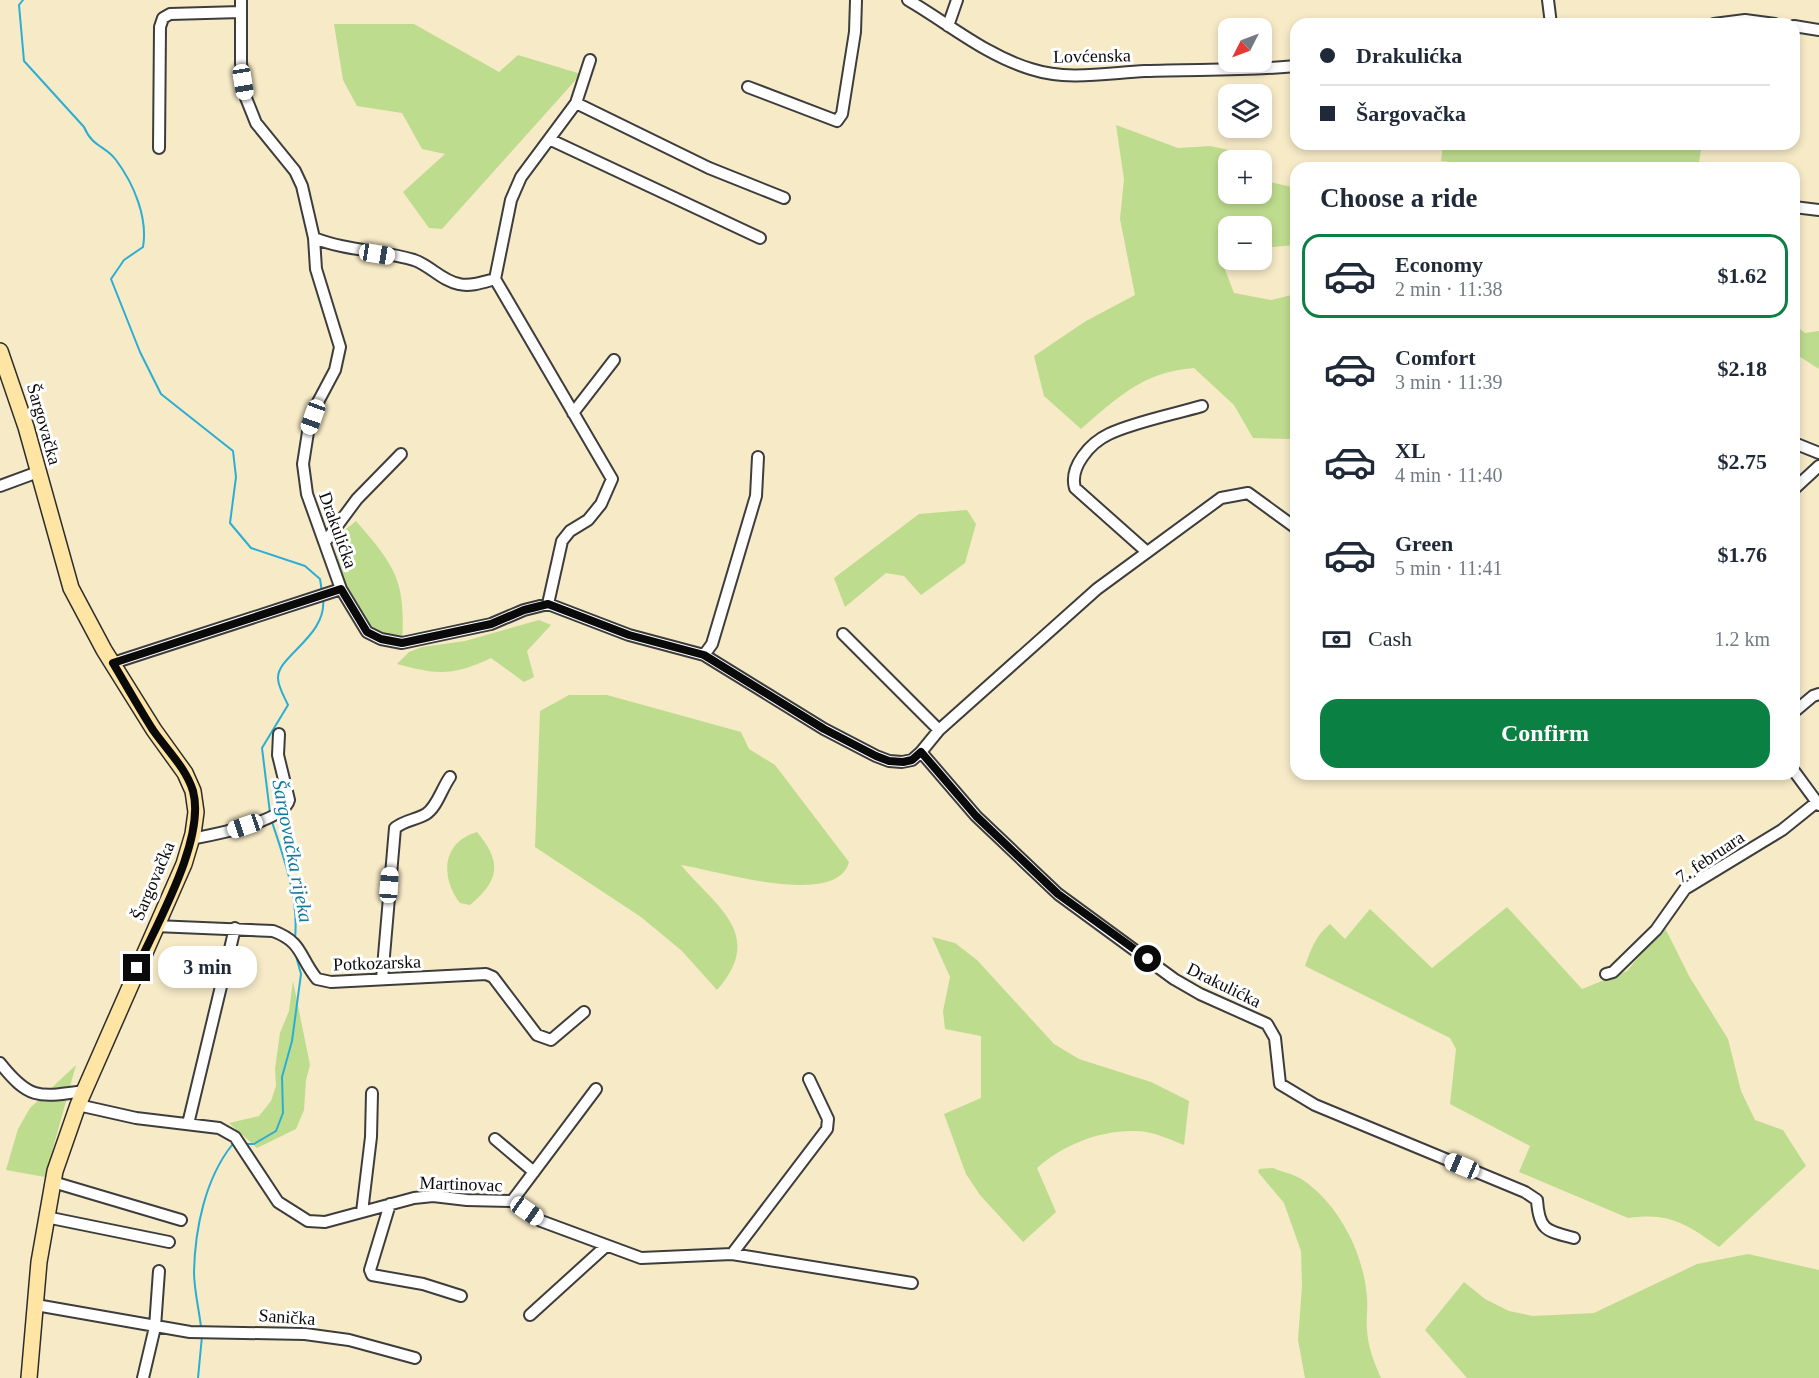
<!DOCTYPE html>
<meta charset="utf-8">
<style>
body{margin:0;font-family:Georgia,serif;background:#f2f2f3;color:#1f2937;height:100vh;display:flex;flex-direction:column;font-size:22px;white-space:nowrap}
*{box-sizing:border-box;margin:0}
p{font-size:20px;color:#747a83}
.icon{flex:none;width:33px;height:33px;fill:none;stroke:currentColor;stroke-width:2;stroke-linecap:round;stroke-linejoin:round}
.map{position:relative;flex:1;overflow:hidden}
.panel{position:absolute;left:1290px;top:162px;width:510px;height:618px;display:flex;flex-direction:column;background:#fff;border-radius:18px;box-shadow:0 3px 9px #0003}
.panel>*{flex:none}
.hud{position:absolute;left:1290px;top:18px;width:510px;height:132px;border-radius:18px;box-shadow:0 3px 9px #0003;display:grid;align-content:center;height:132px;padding:0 30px;background:#fff}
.needle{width:39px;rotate:228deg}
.buttons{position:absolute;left:1218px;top:18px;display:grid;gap:12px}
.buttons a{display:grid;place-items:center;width:54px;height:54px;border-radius:12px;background:#fff;box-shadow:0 3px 9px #0003;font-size:30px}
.end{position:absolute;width:27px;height:27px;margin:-14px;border:8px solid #0a0a0a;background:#fff;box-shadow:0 0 0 3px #fff}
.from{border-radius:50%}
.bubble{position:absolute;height:42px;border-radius:18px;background:#fff;box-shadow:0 3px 9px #0003;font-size:20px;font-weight:600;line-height:42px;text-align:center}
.car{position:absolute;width:18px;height:36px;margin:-18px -9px;border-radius:8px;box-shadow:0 0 4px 2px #0007;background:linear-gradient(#fff 24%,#345 0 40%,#fff 0 76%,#345 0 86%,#fff 0)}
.hud b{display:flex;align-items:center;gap:21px;height:57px;font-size:22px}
.hud b+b{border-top:2px solid #e0e1e3}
.hud i{width:15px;height:15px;background:#1f2937}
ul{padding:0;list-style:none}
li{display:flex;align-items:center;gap:18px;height:84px;margin:0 12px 9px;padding:0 18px;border:3px solid transparent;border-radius:18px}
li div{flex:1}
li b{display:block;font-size:22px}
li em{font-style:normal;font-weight:600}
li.active{border-color:#0b8043}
li>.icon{width:54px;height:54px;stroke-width:1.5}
h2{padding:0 30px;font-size:27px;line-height:72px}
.pay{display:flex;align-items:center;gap:15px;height:66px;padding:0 30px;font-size:22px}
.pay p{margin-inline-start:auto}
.action{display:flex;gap:12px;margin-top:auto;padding:12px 30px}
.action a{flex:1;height:69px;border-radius:18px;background:#0b8043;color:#fff;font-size:24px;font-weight:600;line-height:69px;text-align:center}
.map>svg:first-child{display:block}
.farmland{fill:#f6eac7;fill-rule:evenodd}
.forest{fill:#bedc8e}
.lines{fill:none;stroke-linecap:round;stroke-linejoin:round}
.stream{stroke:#2cadd4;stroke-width:2}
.street-casing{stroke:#3d3d3d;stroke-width:14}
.secondary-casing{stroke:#2c2c2c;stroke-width:18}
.street{stroke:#fff;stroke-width:10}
.secondary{stroke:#ffe5a3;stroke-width:15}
.route{stroke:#0a0a0a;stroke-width:8}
.labels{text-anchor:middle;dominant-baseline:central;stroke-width:6;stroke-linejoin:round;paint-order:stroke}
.street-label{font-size:18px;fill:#0a0a0a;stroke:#fff}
.water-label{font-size:20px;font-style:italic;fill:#0e79a1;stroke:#fff}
</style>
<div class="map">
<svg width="1819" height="1378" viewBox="0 0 1819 1378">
<rect width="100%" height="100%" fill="#fff6e8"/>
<path class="farmland" d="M0 0H1819V1378H0ZM1296 24H1794V144H1296ZM1228 28H1262V62H1228ZM1228 94H1262V128H1228ZM1228 160H1262V194H1228ZM1296 168H1794V774H1296ZM1228 226H1262V260H1228Z"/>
<path class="forest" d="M334 24H414L499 72 518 55 581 74 442 229 429 228 403 192 445 154 422 149 402 113 357 106 343 80Z
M1116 125 1178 148 1210 146 1229 150 1228 194H1262V180L1296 188V245L1262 248V226H1228V257L1224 267 1234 293 1271 300 1296 294V435L1290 439 1253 438 1234 405 1194 368C1143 372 1118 397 1081 429L1044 396 1034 356 1086 321 1135 295 1120 219 1124 179Z
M1443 144H1521V147L1560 144H1702L1698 168H1461L1459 163 1441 161Z
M1794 324 1805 333 1819 331V369L1797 355 1794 358Z
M967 510 976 524 965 563 921 595 904 576 886 573 845 607 834 578 919 514Z
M356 521C396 567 406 581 402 643 386 640 369 635 358 620 350 608 335 554 334 539Z
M539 620 551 625 527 651 534 677 524 682 491 658C453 676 437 675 397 664L409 652 422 647 465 641Z
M569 695H607L741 732 749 749 775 765 849 862C837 909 715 870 681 865 716 907 766 934 717 990L682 951 641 917 535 847 540 711Z
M477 832C502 862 500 880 470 905L460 903C440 877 442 842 477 832Z
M1507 907 1582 989 1627 971 1664 926 1689 976 1728 1039 1741 1091 1755 1120 1783 1130 1806 1166 1719 1247C1687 1224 1669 1212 1628 1218L1519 1172 1530 1146 1450 1104 1456 1049 1450 1038 1305 966C1311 949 1316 935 1330 924L1345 939 1370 909 1432 968Z
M932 937 955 943 977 960 1054 1044 1079 1059 1151 1082 1189 1101 1184 1145C1169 1139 1152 1131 1135 1131 1100 1130 1063 1145 1037 1168L1056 1212 1023 1242 980 1195 966 1174 944 1114 981 1098V1036L945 1029 943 1011 950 977Z
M293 981 310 1065 306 1080 304 1110 296 1129 257 1148 229 1123 259 1116 271 1101 276 1086 275 1069 280 1033 289 1011Z
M76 1065 45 1177 6 1170 18 1129 30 1108Z
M1273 1168C1282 1172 1294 1174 1303 1180 1339 1205 1364 1253 1367 1298 1368 1308 1366 1319 1367 1330 1368 1347 1374 1362 1381 1378H1305L1298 1340 1302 1286 1301 1251 1284 1203 1258 1172 1259 1169Z
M1748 1254 1819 1270V1378H1467L1425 1330 1464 1282 1485 1299 1509 1311 1533 1316 1594 1313 1697 1264Z"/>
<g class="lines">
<path class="stream" d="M23 0 19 5 24 61 84 127C93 148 105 145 116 160 134 184 148 218 143 247L124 260 111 279 140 352 161 394 233 451 236 477 230 523 251 548 305 566 320 579 322 592
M270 813 262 748 288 705C285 698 278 687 278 678 277 656 328 636 323 598
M272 822C284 858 299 899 295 938
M245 1144H254L276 1131 283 1113 282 1077 292 1041 301 974 296 956
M201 1327C199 1309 194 1290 194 1272 195 1229 205 1179 232 1145H237
M198 1378 202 1336"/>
<defs>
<path id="street" d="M241 0V63L246 98 256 123 295 171 302 186 314 238 316 269 340 347 335 370 318 402 308 432 303 464 307 494 341 589 367 632 381 639 402 643 491 624 524 610 548 604 629 635 704 655 824 729 876 756 889 761 902 762 912 760 921 752 976 816 1058 894 1174 979 1200 994 1267 1024 1275 1038 1280 1084 1315 1105 1525 1192 1537 1200C1539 1231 1547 1231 1574 1238
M908 0C949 24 985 55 1031 69 1068 81 1107 73 1145 71 1195 69 1245 71 1296 66
M1548 0 1551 24
M1714 24 1745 20 1775 24
M948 26 957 0
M1794 26 1819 30
M748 87 837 121 842 114 855 32 856 0
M576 103 709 168 784 198
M551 140 760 238
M159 148 160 27 163 18 170 14 241 12
M1794 207 1819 210
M314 238C347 251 381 250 414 260 431 266 442 281 459 284 470 287 484 282 495 279
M573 413 614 360
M1794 443 1819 453
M0 486 38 472
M1794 489 1819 466
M325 542 357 499 401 454
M1147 552 1075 488C1069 467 1090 443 1109 434 1134 422 1175 414 1202 406
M548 604 562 541 570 531 588 520 601 504 612 479 495 279 511 200 521 177 576 103 590 60
M843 634 939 730
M704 655 712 644 756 496 758 457
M113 663 341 589
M1794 712 1813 696 1819 694
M921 752 939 730 1097 589 1221 498 1248 493 1296 528
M1794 771 1819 805
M191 839C212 835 284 822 289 800L278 755 279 734
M155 926 273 931C303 942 299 957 317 979L331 982 486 974 493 977 537 1035 551 1040 584 1012
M1606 974 1613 972 1656 930 1685 889 1782 830 1817 802
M382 979 395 828C405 820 416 820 426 814 437 807 442 788 450 777
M0 1063C30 1101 40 1097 85 1091
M78 1105 136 1118 219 1128 235 1137 278 1202 308 1221 325 1222 414 1198 433 1196 467 1200 512 1201 541 1221 641 1258 732 1254 912 1283
M188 1124 235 928
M495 1139 534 1172
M53 1182 181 1220
M512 1201 596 1089
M390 1204 370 1270 372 1275 423 1284 461 1296
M362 1212 371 1137 372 1093
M46 1217 169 1242
M732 1254 827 1129 828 1119 809 1079
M36 1305 190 1332 305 1334 349 1340 415 1358
M530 1315 606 1246
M143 1378 155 1327 159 1271"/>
<path id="secondary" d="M0 351 26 427 71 588 104 650 154 730 185 773 193 791 196 812 193 834 184 864 78 1105 55 1171 39 1262 29 1378"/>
</defs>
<use href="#street" class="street-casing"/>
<use href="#secondary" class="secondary-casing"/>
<use href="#street" class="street"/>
<use href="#secondary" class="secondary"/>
</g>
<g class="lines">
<path class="route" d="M137 968C157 923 206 839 193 791 186 768 167 750 153 730 139 708 126 685 113 663L341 589 367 632 381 639 402 643 491 624 524 610 548 604 629 635 704 655 824 729 876 756 889 761 903 762 912 760 921 752 976 816 1058 894 1148 959"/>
</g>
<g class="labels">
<g class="street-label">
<text transform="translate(1092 56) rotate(-1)">Lovćenska</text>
<text transform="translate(44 424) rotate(74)">Šargovačka</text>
<text transform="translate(338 530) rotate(70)">Drakulićka</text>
<text transform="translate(1710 857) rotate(-34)">7. februara</text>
<text transform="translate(153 881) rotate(-67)">Šargovačka</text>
<text transform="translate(377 963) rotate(-2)">Potkozarska</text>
<text transform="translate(1224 985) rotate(26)">Drakulićka</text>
<text transform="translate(461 1184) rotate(2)">Martinovac</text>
<text transform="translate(287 1317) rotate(4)">Sanička</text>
</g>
<g class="water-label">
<text transform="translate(293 851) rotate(79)">Šargovačka rijeka</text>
</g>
</g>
</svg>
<div class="buttons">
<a><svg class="needle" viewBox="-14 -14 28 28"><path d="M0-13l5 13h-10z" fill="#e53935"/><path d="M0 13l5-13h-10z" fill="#747a83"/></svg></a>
<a><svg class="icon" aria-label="layers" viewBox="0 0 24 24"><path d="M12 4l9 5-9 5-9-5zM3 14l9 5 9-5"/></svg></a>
<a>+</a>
<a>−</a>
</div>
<i class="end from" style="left:1148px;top:959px"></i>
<i class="end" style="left:137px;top:968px"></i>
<div class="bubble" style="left:158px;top:946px;width:99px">3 min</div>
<i class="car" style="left:243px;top:82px;rotate:171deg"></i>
<i class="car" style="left:377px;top:254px;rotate:99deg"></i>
<i class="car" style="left:313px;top:417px;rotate:200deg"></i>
<i class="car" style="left:245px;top:826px;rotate:251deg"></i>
<i class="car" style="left:389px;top:885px;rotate:4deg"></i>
<i class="car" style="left:1462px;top:1166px;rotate:293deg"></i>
<i class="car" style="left:527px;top:1211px;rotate:125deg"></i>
<div class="hud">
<b><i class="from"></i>Drakulićka</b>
<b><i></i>Šargovačka</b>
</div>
<section class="panel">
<h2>Choose a ride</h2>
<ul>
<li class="active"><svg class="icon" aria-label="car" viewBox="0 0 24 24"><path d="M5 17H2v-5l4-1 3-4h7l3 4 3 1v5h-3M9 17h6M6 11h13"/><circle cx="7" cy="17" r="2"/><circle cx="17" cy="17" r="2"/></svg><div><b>Economy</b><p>2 min · 11:38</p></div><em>$1.62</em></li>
<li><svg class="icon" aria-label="car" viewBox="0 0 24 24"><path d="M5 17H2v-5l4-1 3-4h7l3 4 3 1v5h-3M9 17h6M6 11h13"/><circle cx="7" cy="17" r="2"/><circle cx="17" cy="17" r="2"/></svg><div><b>Comfort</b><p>3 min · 11:39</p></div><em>$2.18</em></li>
<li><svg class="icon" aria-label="car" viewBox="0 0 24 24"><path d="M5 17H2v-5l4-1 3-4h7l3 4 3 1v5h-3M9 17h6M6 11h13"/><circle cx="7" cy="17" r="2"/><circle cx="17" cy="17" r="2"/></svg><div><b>XL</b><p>4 min · 11:40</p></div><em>$2.75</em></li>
<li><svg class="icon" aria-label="car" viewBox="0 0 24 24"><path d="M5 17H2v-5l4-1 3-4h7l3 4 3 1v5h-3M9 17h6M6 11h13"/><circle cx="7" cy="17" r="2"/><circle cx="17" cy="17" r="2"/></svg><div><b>Green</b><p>5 min · 11:41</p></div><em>$1.76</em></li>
</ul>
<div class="pay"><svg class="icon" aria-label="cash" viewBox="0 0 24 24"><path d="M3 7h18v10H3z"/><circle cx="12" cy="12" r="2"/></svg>Cash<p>1.2 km</p></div>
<div class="action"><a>Confirm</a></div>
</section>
</div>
